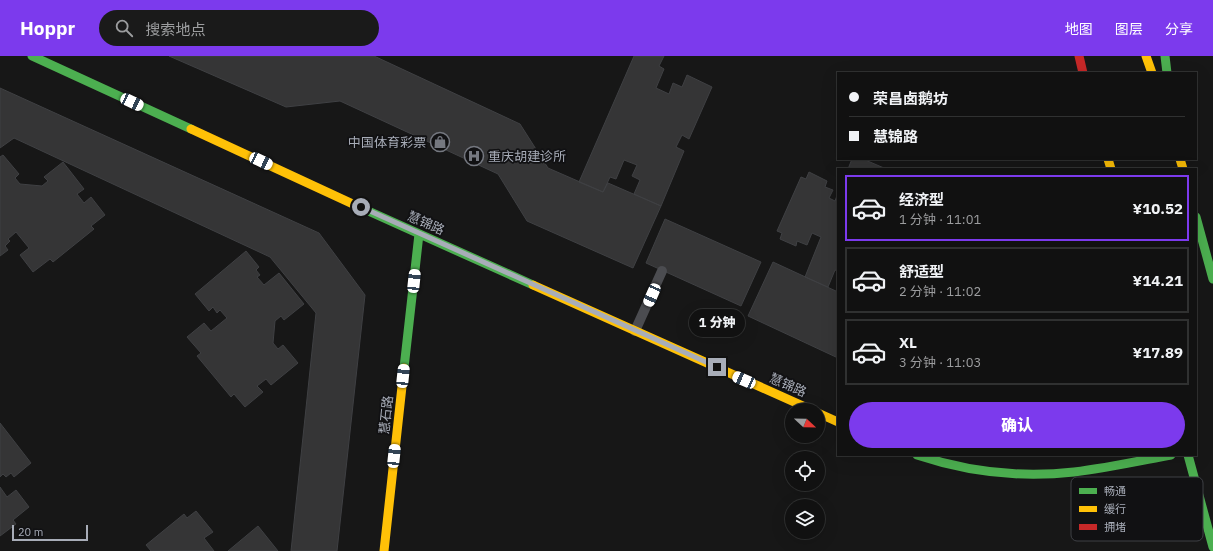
<!DOCTYPE html>
<html lang="zh">
<meta charset="utf-8">
<style>
body{margin:0;font-family:"IBM Plex Sans","Noto Sans SC",sans-serif;background:#1a1a1a;color:#f1f3f6;height:100vh;display:flex;flex-direction:column;font-size:15px;white-space:nowrap}
*{box-sizing:border-box;margin:0}
p{font-size:13px;color:#9c9d9f}
.icon{flex:none;width:22px;height:22px;fill:none;stroke:currentColor;stroke-width:2;stroke-linecap:round;stroke-linejoin:round}
.map{position:relative;flex:1;overflow:hidden}
.details{position:absolute;left:837px;top:112px;width:360px;height:288px;display:flex;flex-direction:column;background:#111;border-radius:0px;box-shadow:0 4px 16px #0002,0 0 0 1px #303131}
.details>*{flex:none}
.guide{position:absolute;left:837px;top:16px;width:360px;height:88px;border-radius:0px;box-shadow:0 4px 16px #0002,0 0 0 1px #303131;display:grid;align-content:center;height:88px;padding:0 12px;background:#111}
.needle{width:26px;rotate:112deg}
.buttons{position:absolute;left:785px;top:347px;display:grid;gap:8px}
.buttons a{display:grid;place-items:center;width:40px;height:40px;border-radius:50%;background:#111;box-shadow:0 4px 16px #0002,0 0 0 1px #303131;font-size:20px}
.scale{position:absolute;left:12px;bottom:10px;width:76px;box-sizing:border-box;padding-left:4px;border:2px solid #a8adb8;border-top:0;font-size:11px;line-height:14px;white-space:nowrap;color:#a8adb8;-webkit-text-stroke:3px #111113;paint-order:stroke}
.end{position:absolute;width:18px;height:18px;margin:-9px;border:5px solid #a8adb8;background:#111;box-shadow:0 0 0 2px #111}
.from{border-radius:50%}
.bubble{position:absolute;height:28px;border-radius:14px;background:#111;box-shadow:0 4px 16px #0002,0 0 0 1px #303131;font-size:13px;font-weight:800;line-height:28px;text-align:center}
.car{position:absolute;width:12px;height:24px;margin:-12px -6px;border-radius:5px;box-shadow:0 0 3px 1px #0007;background:linear-gradient(#fff 24%,#345 0 40%,#fff 0 76%,#345 0 86%,#fff 0)}
.guide b{display:flex;align-items:center;gap:14px;height:38px;font-size:15px}
.guide b+b{border-top:1px solid #303131}
.guide i{width:10px;height:10px;background:#f1f3f6}
ul{padding:7px 0 0;list-style:none}
li{display:flex;align-items:center;gap:12px;height:66px;margin:0 8px 6px;padding:0 4px;border:2px solid #303131;border-radius:0px}
li div{flex:1}
li b{display:block;font-size:15px}
li em{font-style:normal;font-weight:800}
li.on{border-color:#7c3aed}
li>.icon{width:36px;height:36px;stroke-width:1.5}
.cta{display:flex;gap:8px;margin-top:auto;padding:8px 12px}
.cta a{flex:1;height:46px;border-radius:24px;background:#7c3aed;color:#fff;font-size:16px;font-weight:800;line-height:46px;text-align:center}
header{display:flex;align-items:center;gap:24px;box-sizing:border-box;height:56px;padding:0 20px;background:#7c3aed;color:#fff}
header strong{font-size:19px}
nav{display:flex;gap:22px;margin-inline-start:auto;font-size:14px}
.search{width:280px;height:36px;background:#1a1a1a;display:flex;align-items:center;gap:10px;box-sizing:border-box;padding:0 14px;border-radius:22px;color:#9c9d9f;font-size:15px}
.map>svg:first-child{display:block}
.building{fill:#353536;stroke:#3f4043}
.lines{fill:none;stroke-linecap:round;stroke-linejoin:round}
.lane{stroke:#4b4c50;stroke-width:10}
.fast{stroke:#4caf50;stroke-width:9}
.slow{stroke:#ffc107;stroke-width:9}
.jam{stroke:#c62828;stroke-width:9}
.route{stroke:#a8adb8;stroke-width:5}
.labels{text-anchor:middle;dominant-baseline:central;stroke-width:3.5;stroke-linejoin:round;paint-order:stroke}
.poi-label{font-size:13px;fill:#a8adb8;stroke:#111113;text-anchor:end}
.street-label{font-size:13px;fill:#a8adb8;stroke:#111113}
.key{fill:#111113;stroke:#3e4045;stroke-width:1}
.key-label{font-size:11px;fill:#a8adb8}
</style>
<header>
<strong>Hoppr</strong>
<div class="search"><svg class="icon" aria-label="search" viewBox="0 0 24 24"><circle cx="10" cy="10" r="6"/><path d="M15 15l6 6"/></svg>搜索地点</div>
<nav><a>地图</a><a>图层</a><a>分享</a></nav>
</header>
<div class="map">
<svg width="1213" height="495" viewBox="0 0 1213 495">
<rect width="100%" height="100%" fill="#171717"/>
<path class="building" d="M169 0H374L520 68 548 112 603 136 608 127 661 150 633 212 527 165 498 118 340 45 286 51Z
M634 0H664L659 10 664 13 656 32 669 38 673 27 682 31 687 19 712 31 689 83 682 79 676 91 684 95 661 150 634 138 640 124 632 120 637 109 624 104 616 123 610 121 603 136 579 126Z
M0 32 319 177 365 239 337 495H291L316 257 270 201 14 82 0 92Z
M3 99 19 118 15 122 20 128 42 130 48 125 44 121 63 106 84 133 77 138 84 147 91 141 105 159 91 170 94 173 53 206 50 203 33 216 20 199 29 192 16 176 8 183 10 185 5 190 8 194 0 200V101Z
M852 103H863L884 112 848 113Z
M809 116 827 125 825 131 833 134 829 142 835 145 838 137V215L835 214 828 231 805 221 821 181 812 177 807 189 797 185 796 190 780 183 782 177 777 175 801 121 806 123Z
M665 163 761 206 741 250 646 207Z
M246 195 259 211 256 214 260 219 257 221 264 229 279 217 304 248 284 264 281 260 275 265 273 287 278 293 283 289 298 307 271 329 266 323 257 330 263 336 245 351 234 338 231 341 197 300 201 297 187 281 204 267 211 275 227 262 220 254 217 257 213 251 209 255 195 238Z
M773 206 838 236V302L748 260Z
M0 367 31 407 14 421 11 417 6 421 3 418 0 421Z
M0 431 7 441 16 434 29 451 13 464 16 468 0 480Z
M196 455 213 476 204 482 214 495H151L146 489 184 458 187 462Z
M258 470 278 495H228Z"/>
<g class="lines">
<path class="lane" d="M635 275 662 215"/>
<path class="fast" d="M32 0 191 73
M1165 0 1167 17
M355 149 533 229
M1196 161 1213 223
M404 312 419 178
M917 399C968 416 1021 422 1074 416 1107 412 1139 405 1171 399
M1188 399 1213 491"/>
<path class="slow" d="M1146 0 1152 17
M191 73 355 149
M1108 103 1111 113
M1180 103 1183 113
M533 229 812 354
M818 357 838 366
M384 495 404 312"/>
<path class="jam" d="M1079 0 1083 17"/>
</g>
<g class="lines">
<path class="route" d="M361 151 717 311"/>
</g>
<defs>
<symbol id="shop-ring" viewBox="-11 -11 22 22"><circle r="9.5" fill="#111113" stroke="#757880" stroke-width="1.5"/><path d="M-5-2.5h2.3a2.7 3.5 0 0 1 5.4 0H5L5.5 6h-11ZM-1.5-2.5h3a1.5 2.3 0 0 0-3 0Z" fill="#757880"/></symbol>
<symbol id="hospital-ring" viewBox="-11 -11 22 22"><circle r="9.5" fill="#111113" stroke="#757880" stroke-width="1.5"/><path d="M-5-5h3v3.5h4V-5h3V5h-3V1.5h-4V5h-3Z" fill="#757880"/></symbol>
</defs>
<g fill-rule="evenodd">
<use href="#shop-ring" x="429" y="75" width="22" height="22"/>
<use href="#hospital-ring" x="463" y="89" width="22" height="22"/>
</g>
<g class="labels">
<g class="poi-label">
<text x="426" y="86">中国体育彩票</text>
<text x="488" y="100" text-anchor="start">重庆胡建诊所</text>
</g>
<g class="street-label">
<text transform="translate(426 167) rotate(24)">慧锦路</text>
<text transform="translate(788 329) rotate(24)">慧锦路</text>
<text transform="translate(386 359) rotate(-84)">慧石路</text>
</g>
</g>
<rect x="1071" y="421" width="132" height="64" rx="6" class="key"/>
<rect x="1079" y="432" width="18" height="6" fill="#4caf50"/>
<rect x="1079" y="450" width="18" height="6" fill="#ffc107"/>
<rect x="1079" y="468" width="18" height="6" fill="#c62828"/>
<g class="key-label">
<text x="1104" y="439">畅通</text>
<text x="1104" y="457">缓行</text>
<text x="1104" y="475">拥堵</text>
</g>
</svg>
<div class="buttons">
<a><svg class="needle" viewBox="-14 -14 28 28"><path d="M0-13l5 13h-10z" fill="#e53935"/><path d="M0 13l5-13h-10z" fill="#9c9d9f"/></svg></a>
<a><svg class="icon" aria-label="locate" viewBox="0 0 24 24"><circle cx="12" cy="12" r="6"/><path d="M12 2v4M12 18v4M2 12h4M18 12h4"/></svg></a>
<a><svg class="icon" aria-label="layers" viewBox="0 0 24 24"><path d="M12 4l9 5-9 5-9-5zM3 14l9 5 9-5"/></svg></a>
</div>
<div class="scale">20 m</div>
<i class="end from" style="left:361px;top:151px"></i>
<i class="end" style="left:717px;top:311px"></i>
<div class="bubble" style="left:689px;top:253px;width:56px">1 分钟</div>
<i class="car" style="left:132px;top:46px;rotate:115deg"></i>
<i class="car" style="left:261px;top:105px;rotate:115deg"></i>
<i class="car" style="left:414px;top:225px;rotate:6deg"></i>
<i class="car" style="left:652px;top:239px;rotate:204deg"></i>
<i class="car" style="left:403px;top:320px;rotate:6deg"></i>
<i class="car" style="left:744px;top:324px;rotate:294deg"></i>
<i class="car" style="left:394px;top:400px;rotate:6deg"></i>
<div class="guide">
<b><i class="from"></i>荣昌卤鹅坊</b>
<b><i></i>慧锦路</b>
</div>
<section class="details">
<ul>
<li class="on"><svg class="icon" aria-label="car" viewBox="0 0 24 24"><path d="M5 17H2v-5l4-1 3-4h7l3 4 3 1v5h-3M9 17h6M6 11h13"/><circle cx="7" cy="17" r="2"/><circle cx="17" cy="17" r="2"/></svg><div><b>经济型</b><p>1 分钟 · 11:01</p></div><em>¥10.52</em></li>
<li><svg class="icon" aria-label="car" viewBox="0 0 24 24"><path d="M5 17H2v-5l4-1 3-4h7l3 4 3 1v5h-3M9 17h6M6 11h13"/><circle cx="7" cy="17" r="2"/><circle cx="17" cy="17" r="2"/></svg><div><b>舒适型</b><p>2 分钟 · 11:02</p></div><em>¥14.21</em></li>
<li><svg class="icon" aria-label="car" viewBox="0 0 24 24"><path d="M5 17H2v-5l4-1 3-4h7l3 4 3 1v5h-3M9 17h6M6 11h13"/><circle cx="7" cy="17" r="2"/><circle cx="17" cy="17" r="2"/></svg><div><b>XL</b><p>3 分钟 · 11:03</p></div><em>¥17.89</em></li>
</ul>
<div class="cta"><a>确认</a></div>
</section>
</div>
